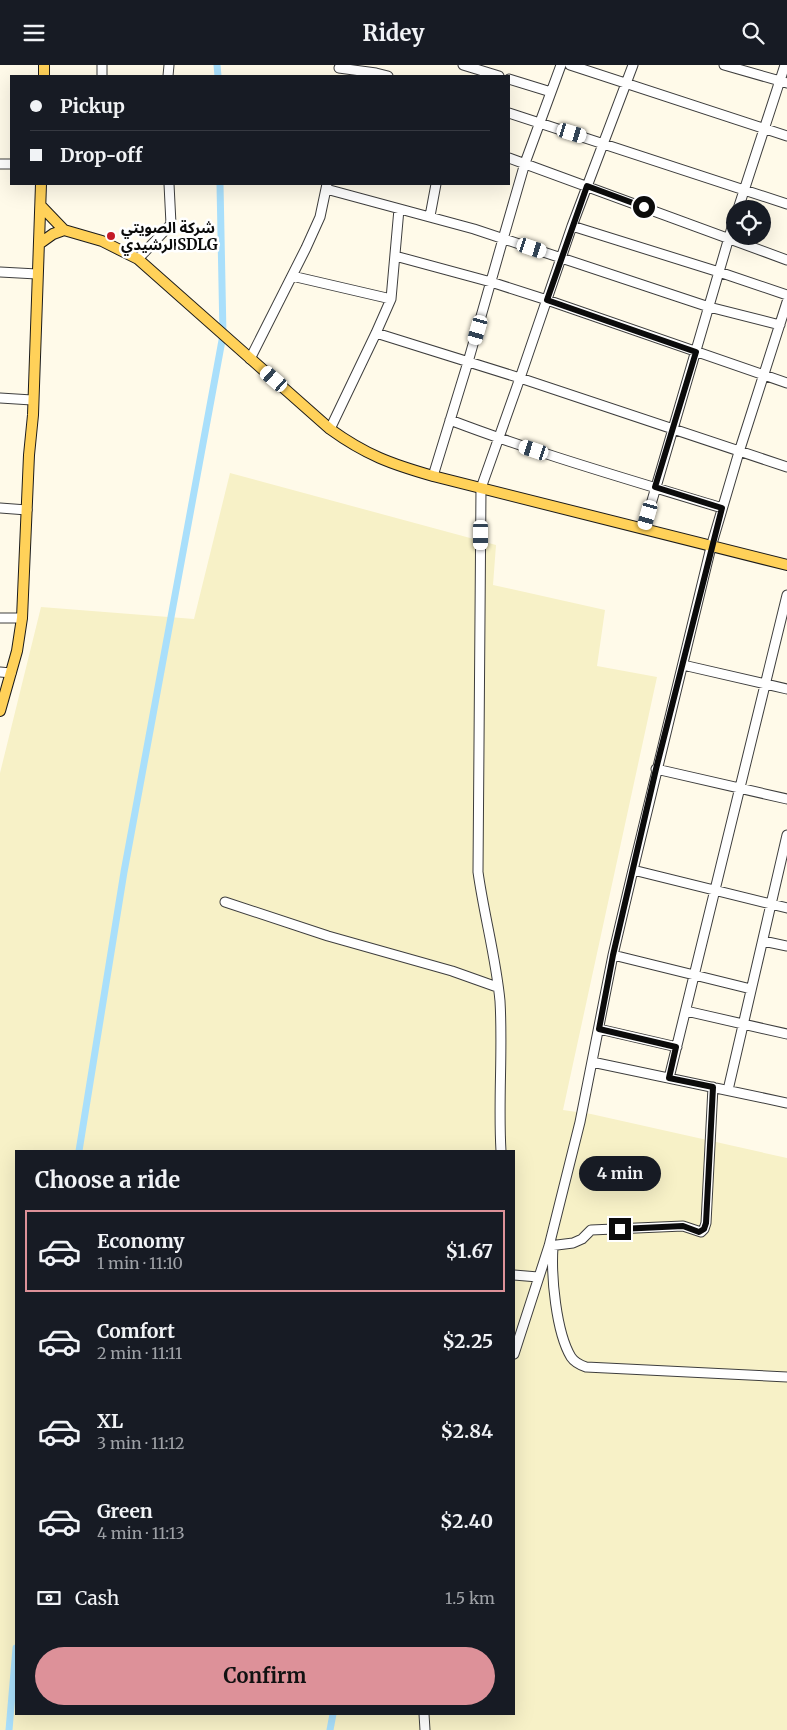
<!DOCTYPE html>
<meta charset="utf-8">
<style>
body{margin:0;font-family:Merriweather,"Noto Sans Arabic",serif;background:#20242c;color:#f1f3f6;height:100vh;display:flex;flex-direction:column;font-size:19px;white-space:nowrap}
*{box-sizing:border-box;margin:0}
p{font-size:16px;color:#9ea1a6}
.icon{flex:none;width:28px;height:28px;fill:none;stroke:currentColor;stroke-width:2;stroke-linecap:round;stroke-linejoin:round}
.map{position:relative;flex:1;overflow:hidden}
.drawer{position:absolute;left:15px;top:1085px;width:500px;height:565px;display:flex;flex-direction:column;background:#171b24;border-radius:0px;box-shadow:0 5px 20px #0002}
.drawer>*{flex:none}
.banner{position:absolute;left:10px;top:10px;width:500px;height:110px;border-radius:0px;box-shadow:0 5px 20px #0002;display:grid;align-content:center;height:110px;padding:0 20px;background:#171b24}
.buttons{position:absolute;left:726px;top:135px;display:grid;gap:10px}
.buttons a{display:grid;place-items:center;width:45px;height:45px;border-radius:50%;background:#171b24;box-shadow:0 5px 20px #0002;font-size:25px}
.end{position:absolute;width:22px;height:22px;margin:-11px;border:6px solid #0b0b0b;background:#fff;box-shadow:0 0 0 2px #fff}
.from{border-radius:50%}
.bubble{position:absolute;height:35px;border-radius:18px;background:#171b24;box-shadow:0 5px 20px #0002;font-size:16px;font-weight:700;line-height:35px;text-align:center}
.car{position:absolute;width:15px;height:30px;margin:-15px -8px;border-radius:6px;box-shadow:0 0 4px 1px #0007;background:linear-gradient(#fff 24%,#345 0 40%,#fff 0 76%,#345 0 86%,#fff 0)}
.banner b{display:flex;align-items:center;gap:18px;height:48px;font-size:19px}
.banner b+b{border-top:1px solid #363941}
.banner i{width:12px;height:12px;background:#f1f3f6}
ul{padding:0;list-style:none}
li{display:flex;align-items:center;gap:15px;height:82px;margin:0 10px 8px;padding:0 10px;border:2px solid transparent;border-radius:0px}
li div{flex:1}
li b{display:block;font-size:19px}
li em{font-style:normal;font-weight:700}
li.active{border-color:#dd9199}
li>.icon{width:45px;height:45px;stroke-width:1.5}
h2{padding:0 20px;font-size:22px;line-height:60px}
.pay{display:flex;align-items:center;gap:12px;height:55px;padding:0 20px;font-size:19px}
.pay p{margin-inline-start:auto}
.cta{display:flex;gap:10px;margin-top:auto;padding:10px 20px}
.cta a{flex:1;height:58px;border-radius:30px;background:#dd9199;color:#111;font-size:20px;font-weight:700;line-height:58px;text-align:center}
header{display:flex;justify-content:space-between;align-items:center;height:65px;padding:0 20px;background:#171b24;font-size:22px;font-weight:700}
.map>svg:first-child{display:block}
.farmland{fill:#f7f1c7;fill-rule:evenodd}
.lines{fill:none;stroke-linecap:round;stroke-linejoin:round}
.canal{stroke:#a9dffb;stroke-width:7}
.minor-casing{stroke:#3e3e3e;stroke-width:11}
.major-casing{stroke:#1c1c1c;stroke-width:12}
.minor{stroke:#fff;stroke-width:9}
.major{stroke:#ffd159;stroke-width:10}
.route{stroke:#0b0b0b;stroke-width:6}
.poi-dot{fill:#c41a27;stroke:#fff;stroke-width:2}
.labels{text-anchor:middle;dominant-baseline:central;stroke-width:5;stroke-linejoin:round;paint-order:stroke}
.poi-label{font-size:15px;font-weight:bold;fill:#0b0b0b;stroke:#fff;text-anchor:start}
</style>
<header><svg class="icon" aria-label="menu" viewBox="0 0 24 24"><path d="M4 6h16M4 12h16M4 18h16"/></svg>Ridey<svg class="icon" aria-label="search" viewBox="0 0 24 24"><circle cx="10" cy="10" r="6"/><path d="M15 15l6 6"/></svg></header>
<div class="map">
<svg width="787" height="1665" viewBox="0 0 787 1665">
<rect width="100%" height="100%" fill="#fffae9"/>
<path class="farmland" d="M230 408 496 480 493 520 605 545 597 601 657 612 563 1045 591 1049 787 1093V1665H0V708L41 542 194 554ZM16 1086H514V1649H16Z"/>
<g class="lines">
<path class="canal" d="M217 0 218 11
M79 1086 124 807 223 270 220 119
M9 1665 16 1583
M330 1665 333 1649"/>
<defs>
<path id="minor" d="M463 0 499 11
M570 0 787 71
M724 0 787 18
M339 3 376 8 388 11
M102 11V0
M168 11 169 0
M509 14 551 27
M509 48 787 139
M509 93 787 195
M0 99H11
M326 124 474 164 709 242 780 260
M738 144 785 0
M430 151 436 119
M572 161 719 207 787 230
M395 191 491 217 547 235 787 318
M138 194 171 159 169 119
M0 207 37 209
M292 211 391 234
M376 268 520 313 787 402
M250 294 306 183 320 152 327 119
M0 333 32 335
M450 355C539 389 631 415 722 443
M330 364 376 268 391 234 399 144
M433 411 468 297 503 174 525 98 561 0
M0 443 27 445
M644 463 735 152
M0 553H22
M683 600 787 624
M0 607 11 608
M656 704 787 734
M633 805 787 843
M225 837 328 871 452 906 497 922
M763 876 787 881
M613 890 751 924
M686 946 787 969
M599 964 677 982
M592 997 787 1038
M669 1013 787 530
M728 1025 787 770
M501 1086C498 1036 503 986 500 936 496 893 484 850 478 807L481 423 520 313 572 161 633 0
M549 1181 573 1178 582 1174 591 1165 683 1161 701 1167 704 1164 706 1158 713 1022
M553 1182C551 1211 556 1267 571 1292 575 1298 580 1300 586 1302L787 1312
M514 1210 538 1212
M514 1289 549 1181 580 1057 613 890 633 805 711 482 739 387 787 237
M424 1649 425 1665"/>
<path id="major" d="M44 11V0
M41 141 64 165 102 176 138 194 330 364C366 390 391 399 433 411L787 500
M39 179 53 169 64 165
M0 646 17 586 22 553 29 390 33 350 41 119"/>
</defs>
<use href="#minor" class="minor-casing"/>
<use href="#major" class="major-casing"/>
<use href="#minor" class="minor"/>
<use href="#major" class="major"/>
</g>
<g class="lines">
<path class="route" d="M620 1164 683 1161 699 1167 704 1164 706 1158 713 1022 669 1013 676 982 599 964 613 890 656 704 722 443 655 422 696 287 547 235 587 121 644 142"/>
</g>
<circle class="poi-dot" cx="111" cy="171" r="5"/>
<g class="labels">
<g class="poi-label">
<text x="121" y="162">شركة الصويتي<tspan x="121" dy="17">الرشيديSDLG</tspan></text>
</g>
</g>
</svg>
<div class="buttons">
<a><svg class="icon" aria-label="locate" viewBox="0 0 24 24"><circle cx="12" cy="12" r="6"/><path d="M12 2v4M12 18v4M2 12h4M18 12h4"/></svg></a>
</div>
<i class="end from" style="left:644px;top:142px"></i>
<i class="end" style="left:620px;top:1164px"></i>
<div class="bubble" style="left:579px;top:1091px;width:82px">4 min</div>
<i class="car" style="left:572px;top:68px;rotate:107deg"></i>
<i class="car" style="left:532px;top:183px;rotate:108deg"></i>
<i class="car" style="left:478px;top:265px;rotate:196deg"></i>
<i class="car" style="left:274px;top:314px;rotate:311deg"></i>
<i class="car" style="left:534px;top:385px;rotate:288deg"></i>
<i class="car" style="left:648px;top:450px;rotate:196deg"></i>
<i class="car" style="left:481px;top:470px;rotate:180deg"></i>
<div class="banner">
<b><i class="from"></i>Pickup</b>
<b><i></i>Drop-off</b>
</div>
<section class="drawer">
<h2>Choose a ride</h2>
<ul>
<li class="active"><svg class="icon" aria-label="car" viewBox="0 0 24 24"><path d="M5 17H2v-5l4-1 3-4h7l3 4 3 1v5h-3M9 17h6M6 11h13"/><circle cx="7" cy="17" r="2"/><circle cx="17" cy="17" r="2"/></svg><div><b>Economy</b><p>1 min · 11:10</p></div><em>$1.67</em></li>
<li><svg class="icon" aria-label="car" viewBox="0 0 24 24"><path d="M5 17H2v-5l4-1 3-4h7l3 4 3 1v5h-3M9 17h6M6 11h13"/><circle cx="7" cy="17" r="2"/><circle cx="17" cy="17" r="2"/></svg><div><b>Comfort</b><p>2 min · 11:11</p></div><em>$2.25</em></li>
<li><svg class="icon" aria-label="car" viewBox="0 0 24 24"><path d="M5 17H2v-5l4-1 3-4h7l3 4 3 1v5h-3M9 17h6M6 11h13"/><circle cx="7" cy="17" r="2"/><circle cx="17" cy="17" r="2"/></svg><div><b>XL</b><p>3 min · 11:12</p></div><em>$2.84</em></li>
<li><svg class="icon" aria-label="car" viewBox="0 0 24 24"><path d="M5 17H2v-5l4-1 3-4h7l3 4 3 1v5h-3M9 17h6M6 11h13"/><circle cx="7" cy="17" r="2"/><circle cx="17" cy="17" r="2"/></svg><div><b>Green</b><p>4 min · 11:13</p></div><em>$2.40</em></li>
</ul>
<div class="pay"><svg class="icon" aria-label="cash" viewBox="0 0 24 24"><path d="M3 7h18v10H3z"/><circle cx="12" cy="12" r="2"/></svg>Cash<p>1.5 km</p></div>
<div class="cta"><a>Confirm</a></div>
</section>
</div>
